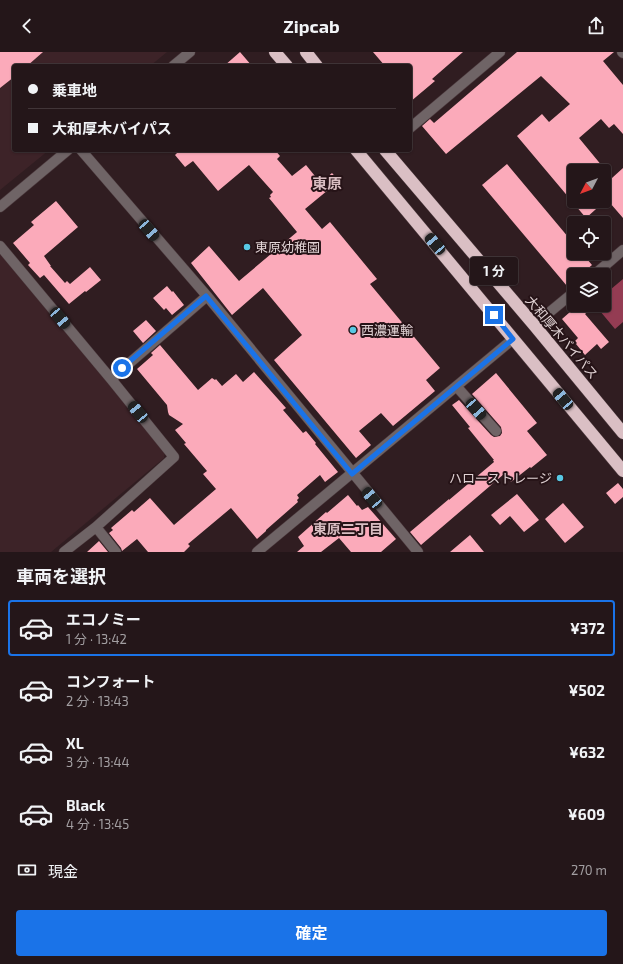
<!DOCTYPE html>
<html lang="ja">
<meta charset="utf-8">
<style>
body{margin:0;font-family:"Exo 2","Noto Sans JP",sans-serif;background:#2c1f22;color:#f1f3f6;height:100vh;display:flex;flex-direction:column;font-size:15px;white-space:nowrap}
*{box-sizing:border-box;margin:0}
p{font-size:13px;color:#a39fa2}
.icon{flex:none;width:22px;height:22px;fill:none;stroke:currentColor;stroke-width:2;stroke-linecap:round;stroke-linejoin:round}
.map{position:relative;height:500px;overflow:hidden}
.drawer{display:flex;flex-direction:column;background:#241619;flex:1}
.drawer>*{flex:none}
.top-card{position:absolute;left:12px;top:12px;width:400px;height:88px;border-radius:4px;box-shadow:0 1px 3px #0004,0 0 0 1px #413538;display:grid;align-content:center;height:88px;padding:0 16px;background:#241619}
.needle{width:26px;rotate:229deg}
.tools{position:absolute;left:567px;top:112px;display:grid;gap:8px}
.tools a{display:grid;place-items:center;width:44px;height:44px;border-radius:4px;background:#241619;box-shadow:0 1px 3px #0004,0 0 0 1px #413538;font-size:20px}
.end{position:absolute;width:18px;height:18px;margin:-9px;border:5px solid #1a73e8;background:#fff;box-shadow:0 0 0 2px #fff}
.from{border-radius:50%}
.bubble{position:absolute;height:28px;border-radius:4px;background:#241619;box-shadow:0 1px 3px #0004,0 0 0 1px #413538;font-size:13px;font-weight:700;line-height:28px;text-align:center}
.car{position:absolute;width:12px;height:24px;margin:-12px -6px;border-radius:5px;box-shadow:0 0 3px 1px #0007;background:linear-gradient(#222 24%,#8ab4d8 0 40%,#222 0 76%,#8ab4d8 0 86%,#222 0)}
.top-card b{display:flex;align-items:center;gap:14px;height:38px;font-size:15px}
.top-card b+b{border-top:1px solid #413538}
.top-card i{width:10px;height:10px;background:#f1f3f6}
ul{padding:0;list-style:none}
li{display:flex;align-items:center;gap:12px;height:56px;margin:0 8px 6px;padding:0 8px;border:2px solid transparent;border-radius:4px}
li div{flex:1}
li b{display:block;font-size:15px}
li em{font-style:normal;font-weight:700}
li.active{border-color:#1a73e8}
li>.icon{width:36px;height:36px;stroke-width:1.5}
h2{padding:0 16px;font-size:18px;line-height:48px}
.pay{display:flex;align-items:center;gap:10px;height:44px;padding:0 16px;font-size:15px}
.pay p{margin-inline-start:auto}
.cta{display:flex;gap:8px;margin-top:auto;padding:8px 16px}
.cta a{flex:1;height:46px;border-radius:4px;background:#1a73e8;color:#fff;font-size:16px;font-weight:700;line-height:46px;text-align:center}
header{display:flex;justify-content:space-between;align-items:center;height:52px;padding:0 16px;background:#241619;font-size:18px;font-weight:700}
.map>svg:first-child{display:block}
.built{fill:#3d2328}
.water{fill:#943c53}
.building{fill:#fbaaba}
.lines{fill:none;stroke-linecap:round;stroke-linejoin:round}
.minor-casing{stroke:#4c3a3e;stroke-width:11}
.highway-casing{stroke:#4c3a3e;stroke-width:13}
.minor{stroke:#6f6466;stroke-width:10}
.highway{stroke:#dabfc4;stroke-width:12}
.route{stroke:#1a73e8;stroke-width:5}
.poi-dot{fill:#58c8e4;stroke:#261317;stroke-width:1.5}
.labels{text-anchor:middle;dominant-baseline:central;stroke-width:4;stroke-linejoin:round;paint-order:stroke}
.poi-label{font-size:13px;fill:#e0d2d4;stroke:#261317;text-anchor:start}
.street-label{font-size:13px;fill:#e0d2d4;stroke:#261317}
.neighbourhood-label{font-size:14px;font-weight:bold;fill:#d8bdc1;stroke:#261317}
.quarter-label{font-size:15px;font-weight:bold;fill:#d8bdc1;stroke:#261317}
</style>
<header><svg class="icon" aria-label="back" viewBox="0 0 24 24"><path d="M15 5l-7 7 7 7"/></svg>Zipcab<svg class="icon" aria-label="share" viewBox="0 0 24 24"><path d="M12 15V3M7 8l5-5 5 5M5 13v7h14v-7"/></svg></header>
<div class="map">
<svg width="623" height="500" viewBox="0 0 623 500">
<rect width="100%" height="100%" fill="#301d21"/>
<path class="built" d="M0 0H167L150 14H14V98H49L0 138Z
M0 201 165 400 164 406 51 500H0Z"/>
<path class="water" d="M623 227V270L615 277 595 253H604V243Z"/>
<path class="building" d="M0 0H43L27 14H14V25L0 36Z
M240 0 252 14H224Z
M373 0H463L432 27 435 29 410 50V14H385Z
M517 0H614L603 9 623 33V82L614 72 609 76 601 67 579 86 612 126 623 116V166L604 144V119H574V149H605L586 166 517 84 542 62 549 70 570 52 541 24 446 102 422 74 430 67 434 71Z
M180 98H275L280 104 277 107 292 124 306 113 319 129 324 125 325 127 332 121 339 129 305 157 322 177 330 170 377 227 370 232 440 316 426 328 435 339 393 374 381 361 359 379 371 393 356 406 274 308 302 283 263 236 232 263 191 211 209 194 239 229 297 180 269 146 271 145 270 143 273 140 249 113 218 139 193 109 185 115 175 103Z
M507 112 574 192V201H582L592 213 580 223H574V228L567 234 482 133Z
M56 149 78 175 44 204 51 214H50L65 231 67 229 70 232 90 215 101 228 86 240 85 239 69 252 44 223 40 226 28 213 30 211 13 191 34 173 31 170Z
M167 234 172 240 173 239 184 253 172 263 166 256 164 258 153 246Z
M578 253H595L585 262 609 290 601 297 597 292 585 303 576 292 577 291 575 289 578 286 562 267Z
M146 268 156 279 143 291 133 279Z
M160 293 198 338 212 326 215 328 216 327 222 334 236 322 243 330 254 320 286 356 283 358 303 381 306 379 316 391 315 392 338 420 325 430 320 423 297 443 299 446 297 448 298 450 266 478V479L257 487 231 456 188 492 190 494 184 500H148L137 487 122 499 121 496 109 481 113 478 111 476 132 458 134 460 150 446 174 473 216 437 203 422 207 419 184 392 186 391 175 378 183 372 169 363 168 360 167 353 137 317 153 303 151 301Z
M496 321 537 371 527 379 547 403 531 416 530 415 511 430 504 422 421 493 410 480 449 447V448L494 410 493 408H494L468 376 470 375 452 353 459 348 491 383 494 385 500 384 502 381 501 375 472 342Z
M618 431 623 437V445L615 452 606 441Z
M517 442 539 468 524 480 510 464 500 473 491 463Z
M348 443 357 454 358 453 362 458 368 455 396 487 381 500H351L339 486 321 500H297L304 494 298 485 326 460 327 461Z
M563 451 584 475 565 491 545 467Z
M470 483 484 500H450Z
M99 489 108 500H87Z"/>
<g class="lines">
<defs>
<path id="minor" d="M622 0 623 1
M173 14 190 0
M410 76 500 0
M81 98 207 244 418 500
M0 155 68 98
M0 194 111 327 174 405 96 475 64 500
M594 223 623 198
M534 273 574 240
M111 327 207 244
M457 335 496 379
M96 475 116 500
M257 500 513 287"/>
<path id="highway" d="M275 0 287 14
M306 0 317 14
M356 98 623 419
M385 98 534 273 623 381"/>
</defs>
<use href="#minor" class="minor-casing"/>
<use href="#highway" class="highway-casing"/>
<use href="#minor" class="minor"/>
<use href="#highway" class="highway"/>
</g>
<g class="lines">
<path class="route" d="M122 316 206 244 352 422 513 287 494 263"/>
</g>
<g class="poi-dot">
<circle cx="247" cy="195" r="4"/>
<circle cx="353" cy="278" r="4"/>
<circle cx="560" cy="426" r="4"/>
</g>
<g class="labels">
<g class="poi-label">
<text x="255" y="195">東原幼稚園</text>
<text x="361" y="278">西濃運輸</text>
<text x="552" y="426" text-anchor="end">ハローストレージ</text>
</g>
<g class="street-label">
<text transform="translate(562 285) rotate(50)">大和厚木バイパス</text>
</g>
<g class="neighbourhood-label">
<text x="348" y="476">東原二丁目</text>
</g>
<g class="quarter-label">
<text x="327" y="131">東原</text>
</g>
</g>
</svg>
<div class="tools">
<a><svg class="needle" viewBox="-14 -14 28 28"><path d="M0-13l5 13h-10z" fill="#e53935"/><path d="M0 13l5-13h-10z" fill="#a39fa2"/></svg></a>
<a><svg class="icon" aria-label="locate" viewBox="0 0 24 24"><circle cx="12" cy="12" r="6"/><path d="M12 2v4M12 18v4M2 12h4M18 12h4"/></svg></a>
<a><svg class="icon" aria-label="layers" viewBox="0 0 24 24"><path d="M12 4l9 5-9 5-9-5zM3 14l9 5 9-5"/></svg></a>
</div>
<i class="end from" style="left:122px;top:316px"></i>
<i class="end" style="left:494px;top:263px"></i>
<div class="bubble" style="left:470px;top:205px;width:48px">1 分</div>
<i class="car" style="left:149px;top:178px;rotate:139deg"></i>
<i class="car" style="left:435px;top:192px;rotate:320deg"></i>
<i class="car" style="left:60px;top:266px;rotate:140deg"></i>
<i class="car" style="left:563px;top:347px;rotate:320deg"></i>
<i class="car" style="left:476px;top:357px;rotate:139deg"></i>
<i class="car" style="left:138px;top:360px;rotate:321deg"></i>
<i class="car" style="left:372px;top:446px;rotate:320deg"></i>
<div class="top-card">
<b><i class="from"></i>乗車地</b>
<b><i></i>大和厚木バイパス</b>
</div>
</div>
<section class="drawer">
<h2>車両を選択</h2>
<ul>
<li class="active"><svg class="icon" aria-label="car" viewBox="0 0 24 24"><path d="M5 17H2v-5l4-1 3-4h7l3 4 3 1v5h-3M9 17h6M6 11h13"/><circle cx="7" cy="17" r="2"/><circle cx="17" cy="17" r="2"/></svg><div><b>エコノミー</b><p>1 分 · 13:42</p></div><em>¥372</em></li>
<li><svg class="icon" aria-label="car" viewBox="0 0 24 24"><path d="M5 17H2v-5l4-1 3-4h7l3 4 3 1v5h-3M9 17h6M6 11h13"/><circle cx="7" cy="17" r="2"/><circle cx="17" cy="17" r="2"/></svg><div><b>コンフォート</b><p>2 分 · 13:43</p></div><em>¥502</em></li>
<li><svg class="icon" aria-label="car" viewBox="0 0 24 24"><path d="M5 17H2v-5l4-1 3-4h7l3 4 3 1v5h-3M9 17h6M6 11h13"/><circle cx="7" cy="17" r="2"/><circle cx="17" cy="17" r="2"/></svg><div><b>XL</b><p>3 分 · 13:44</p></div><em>¥632</em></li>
<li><svg class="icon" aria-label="car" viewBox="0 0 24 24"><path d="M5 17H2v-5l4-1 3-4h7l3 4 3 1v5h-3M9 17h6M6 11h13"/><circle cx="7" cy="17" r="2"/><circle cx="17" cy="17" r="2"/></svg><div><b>Black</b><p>4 分 · 13:45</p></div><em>¥609</em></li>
</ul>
<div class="pay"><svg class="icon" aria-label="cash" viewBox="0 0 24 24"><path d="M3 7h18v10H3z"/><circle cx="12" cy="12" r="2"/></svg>現金<p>270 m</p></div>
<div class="cta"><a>確定</a></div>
</section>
